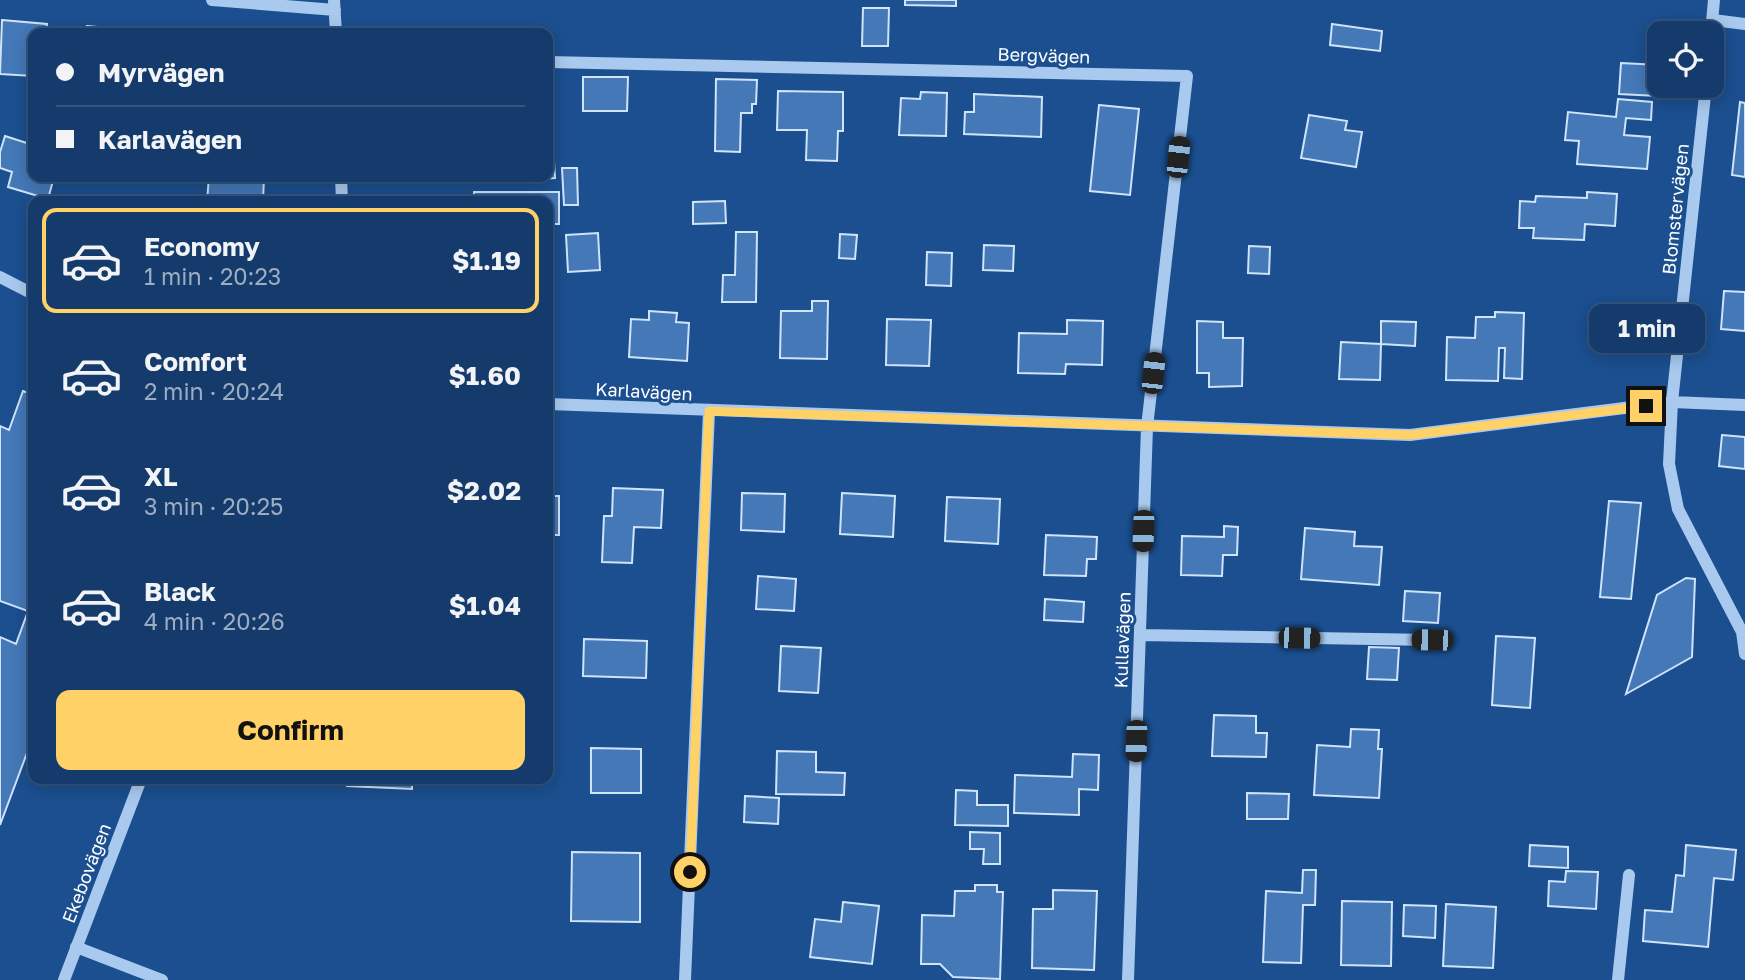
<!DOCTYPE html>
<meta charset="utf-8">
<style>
body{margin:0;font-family:"Golos Text",sans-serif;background:#1d4271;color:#f1f3f6;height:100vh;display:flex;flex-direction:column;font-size:26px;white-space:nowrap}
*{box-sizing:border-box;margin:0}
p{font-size:23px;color:#9dadc1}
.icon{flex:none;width:38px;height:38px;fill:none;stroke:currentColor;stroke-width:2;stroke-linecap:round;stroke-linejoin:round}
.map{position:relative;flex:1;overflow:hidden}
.side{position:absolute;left:28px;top:196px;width:525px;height:588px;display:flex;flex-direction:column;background:#143b6b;border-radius:14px;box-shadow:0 4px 18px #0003,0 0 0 2px #33557e}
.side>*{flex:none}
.hud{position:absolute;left:28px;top:28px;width:525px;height:154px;border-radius:14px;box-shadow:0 4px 18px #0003,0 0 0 2px #33557e;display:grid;align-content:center;height:154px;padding:0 28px;background:#143b6b}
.buttons{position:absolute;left:1647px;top:21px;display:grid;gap:14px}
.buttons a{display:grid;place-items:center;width:77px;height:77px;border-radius:14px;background:#143b6b;box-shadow:0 4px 18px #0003,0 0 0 2px #33557e;font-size:35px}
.end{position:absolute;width:32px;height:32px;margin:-16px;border:9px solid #ffd166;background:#111;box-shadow:0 0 0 4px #111}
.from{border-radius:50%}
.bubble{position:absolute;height:49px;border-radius:14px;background:#143b6b;box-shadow:0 4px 18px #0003,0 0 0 2px #33557e;font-size:23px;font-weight:700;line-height:49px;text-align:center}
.car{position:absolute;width:21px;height:42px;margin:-21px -10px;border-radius:9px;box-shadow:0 0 5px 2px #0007;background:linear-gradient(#222 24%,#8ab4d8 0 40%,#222 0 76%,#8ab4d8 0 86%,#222 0)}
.hud b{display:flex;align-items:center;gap:24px;height:66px;font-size:26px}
.hud b+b{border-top:2px solid #33557e}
.hud i{width:18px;height:18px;background:#f1f3f6}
ul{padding:12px 0 0;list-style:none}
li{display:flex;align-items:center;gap:21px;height:105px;margin:0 14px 10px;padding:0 14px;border:4px solid transparent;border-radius:14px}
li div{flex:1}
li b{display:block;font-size:26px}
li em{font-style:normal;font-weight:700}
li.active{border-color:#ffd166}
li>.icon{width:63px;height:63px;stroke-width:1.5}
.cta{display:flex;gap:14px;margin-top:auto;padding:14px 28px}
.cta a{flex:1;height:80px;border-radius:14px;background:#ffd166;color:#111;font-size:28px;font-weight:700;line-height:80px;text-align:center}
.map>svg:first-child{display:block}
.building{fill:#4478b7;stroke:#cfe3fa;stroke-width:2}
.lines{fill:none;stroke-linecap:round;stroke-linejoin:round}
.minor{stroke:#a9c9ee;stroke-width:12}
.route{stroke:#ffd166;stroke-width:9}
.labels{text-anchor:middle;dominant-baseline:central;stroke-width:6;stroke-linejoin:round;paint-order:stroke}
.street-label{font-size:18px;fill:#fff;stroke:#1b4f8f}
</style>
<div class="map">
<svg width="1745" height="980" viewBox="0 0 1745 980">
<rect width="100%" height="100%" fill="#1b4f8f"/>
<path class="building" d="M905 0H956V6L905 5Z
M863 8H889L888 46H862Z
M2 20 47 24 46 33H33V76L0 74Z
M1332 24 1382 31 1380 51 1330 45Z
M87 26 129 30 128 33H87Z
M1621 63 1659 65V86H1678L1677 97 1619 94Z
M583 77H628L627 111H583Z
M716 79 757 80 756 104H752V113H741L740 152 715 151Z
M778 91 843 92V131H838L837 161 806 160 807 130H777Z
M921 92 947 93 946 136 899 135 901 98 920 99Z
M974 94 1042 97 1041 137 964 134 965 112H974Z
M1618 99 1652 102 1651 120 1626 118 1624 135 1650 137 1647 169 1577 164 1579 141 1565 140 1568 112 1616 117Z
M1740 102 1745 103V177L1732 175Z
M1099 105 1139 109 1130 195 1090 191Z
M1309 115 1347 121 1345 130 1362 132 1356 167 1301 158Z
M5 136 33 145V177H54L48 199 8 187 12 172 0 168V152Z
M548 144H553L555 178 537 179V177H548Z
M562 168H577L578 205H564Z
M209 177H264L263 201H207Z
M474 192H559V224H548V201H474Z
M1587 192 1617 194 1615 226 1585 224 1584 240 1533 238 1534 228H1519L1520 201 1535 202 1536 196 1587 198Z
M725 201 726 223 693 224V202Z
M736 232H757L756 302H722L723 275H735Z
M598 233 600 270 568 272 566 235Z
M840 234 857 235 855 259 839 258Z
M984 245 1014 246 1013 271 983 270Z
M1249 246 1270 247 1269 274 1248 273Z
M927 252 952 253 951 286 926 285Z
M1724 291 1745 292V331L1721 329Z
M812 301H828L827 359 780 358 781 311H812Z
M649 311 677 313 676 322 689 323 687 361 629 357 631 319 649 320Z
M1495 312 1524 313 1522 379 1504 378 1505 348H1499L1498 381 1446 380 1447 337 1475 338 1476 317H1495Z
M887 319 931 320 929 366 886 365Z
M1067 320 1103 321 1102 365 1066 364 1065 374 1018 373 1019 333 1067 334Z
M1197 321 1223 322V338H1243L1242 386 1209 387V373H1197Z
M1381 321 1416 322 1415 346 1381 344Z
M1341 342 1381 344 1380 380 1339 379Z
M23 391 33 395V737L0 825V637L16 644 28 611 0 601V426L9 430Z
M1722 435 1745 437V469L1719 466Z
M613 488 663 490 661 528 634 527 632 563 602 562 604 516H612Z
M742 493 785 494 784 532 741 530Z
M842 493 895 496 893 537 840 534Z
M548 496H559V535H548Z
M947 497 1000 499 998 544 945 541Z
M1609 501 1641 503 1631 599 1600 597Z
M1224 526 1238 527 1237 555H1223L1222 576 1181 575 1182 536 1224 537Z
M1305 528 1355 532 1354 546 1382 547 1379 585 1301 579Z
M1046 535 1097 537 1096 559H1087L1086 576 1044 575Z
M758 576 796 579 794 611 756 609Z
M1686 578 1695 579 1692 657 1626 694 1657 595Z
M1405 591 1440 593 1438 623 1403 621Z
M1045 599 1084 602 1083 622 1044 620Z
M1496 636 1535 638 1530 708 1492 705Z
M584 639 647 641 646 678 583 676Z
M781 646 821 648 818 693 779 691Z
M1369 647 1399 648 1397 680 1367 679Z
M1214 715 1256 716V733H1267L1266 757 1212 756Z
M1351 729 1379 730 1378 749H1382L1379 798 1314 795 1317 745 1350 747Z
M591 748 641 749V793H591Z
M777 751 816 752V772L845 773 844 795 776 794Z
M1073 754 1099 755 1098 790 1079 789V815L1014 813 1015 775 1072 777Z
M347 779H412V789L347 786Z
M956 790 977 791V805H1008V826L955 825Z
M1247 793 1289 794 1288 819H1247Z
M745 796 779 798 778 824 744 822Z
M970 832 1000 833V864H983L984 849H970Z
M1530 845 1568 847V868L1529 866Z
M1686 845 1736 850 1733 880 1714 878 1708 947 1643 941 1645 910 1672 912 1676 875 1684 876Z
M572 852 640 853V922L571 921Z
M1303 870H1316L1315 905H1303L1301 963 1263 962 1266 891 1302 893Z
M1566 871 1598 872 1596 909 1548 906 1549 881 1565 882Z
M975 885H997V892H1003L1000 979 953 977 940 964H921L922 915 954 916 955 891H975Z
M1053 890 1097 891 1094 970 1032 968 1033 909H1053Z
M1342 901 1392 902 1391 966 1341 965Z
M843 902 879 906 872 964 810 957 815 919 841 922Z
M1446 904 1496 907 1493 968 1443 966Z
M1404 905 1436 906 1435 938 1403 936Z"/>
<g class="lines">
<path class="minor" d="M212 0 335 10
M334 0 336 33
M1713 20 1745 24
M1711 33 1714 0
M548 62 1187 76 1147 427 1128 980
M1706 86 1672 402 1669 464 1678 509 1742 632 1745 654
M341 177 342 201
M0 277 33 294
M548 404 1410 435 1672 402 1745 405
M1140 635 1432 640
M76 947 162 980
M64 980 141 779
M685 980 709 411
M1618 980 1629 875"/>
</g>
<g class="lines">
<path class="route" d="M690 872 709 411 1410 435 1646 406"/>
</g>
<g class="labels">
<g class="street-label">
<text transform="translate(1044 55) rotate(2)">Bergvägen</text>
<text transform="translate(1675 209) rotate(-84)">Blomstervägen</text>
<text transform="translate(644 391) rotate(3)">Karlavägen</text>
<text transform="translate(1122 640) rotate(-88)">Kullavägen</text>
<text transform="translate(86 873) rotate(-69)">Ekebovägen</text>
</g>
</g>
</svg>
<div class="buttons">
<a><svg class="icon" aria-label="locate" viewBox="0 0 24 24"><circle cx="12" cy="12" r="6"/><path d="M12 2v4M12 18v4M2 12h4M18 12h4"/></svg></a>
</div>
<i class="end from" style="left:690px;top:872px"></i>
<i class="end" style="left:1646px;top:406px"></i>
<div class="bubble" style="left:1589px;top:304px;width:116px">1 min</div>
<i class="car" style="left:1178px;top:157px;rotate:6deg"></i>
<i class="car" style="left:1153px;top:373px;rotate:6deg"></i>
<i class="car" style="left:1143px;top:531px;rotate:182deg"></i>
<i class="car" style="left:1299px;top:638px;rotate:91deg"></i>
<i class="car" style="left:1432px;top:640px;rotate:271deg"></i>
<i class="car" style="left:1136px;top:741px;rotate:182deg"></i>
<div class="hud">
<b><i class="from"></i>Myrvägen</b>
<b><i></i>Karlavägen</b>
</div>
<section class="side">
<ul>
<li class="active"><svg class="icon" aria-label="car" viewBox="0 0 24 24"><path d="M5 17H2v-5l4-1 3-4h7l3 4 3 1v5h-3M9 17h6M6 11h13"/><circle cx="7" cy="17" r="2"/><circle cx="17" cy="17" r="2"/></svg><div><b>Economy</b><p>1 min · 20:23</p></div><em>$1.19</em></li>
<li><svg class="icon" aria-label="car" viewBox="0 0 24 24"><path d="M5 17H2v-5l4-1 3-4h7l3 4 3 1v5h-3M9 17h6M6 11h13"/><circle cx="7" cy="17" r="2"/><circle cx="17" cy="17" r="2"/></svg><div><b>Comfort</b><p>2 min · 20:24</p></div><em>$1.60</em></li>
<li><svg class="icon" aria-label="car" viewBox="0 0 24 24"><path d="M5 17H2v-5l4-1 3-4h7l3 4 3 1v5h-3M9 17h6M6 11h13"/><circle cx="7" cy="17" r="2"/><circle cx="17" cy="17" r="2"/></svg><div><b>XL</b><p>3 min · 20:25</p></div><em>$2.02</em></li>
<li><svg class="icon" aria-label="car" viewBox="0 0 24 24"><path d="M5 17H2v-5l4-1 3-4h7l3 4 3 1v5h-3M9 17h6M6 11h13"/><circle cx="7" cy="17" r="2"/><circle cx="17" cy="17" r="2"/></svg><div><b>Black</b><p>4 min · 20:26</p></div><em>$1.04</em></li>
</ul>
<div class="cta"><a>Confirm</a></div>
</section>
</div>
